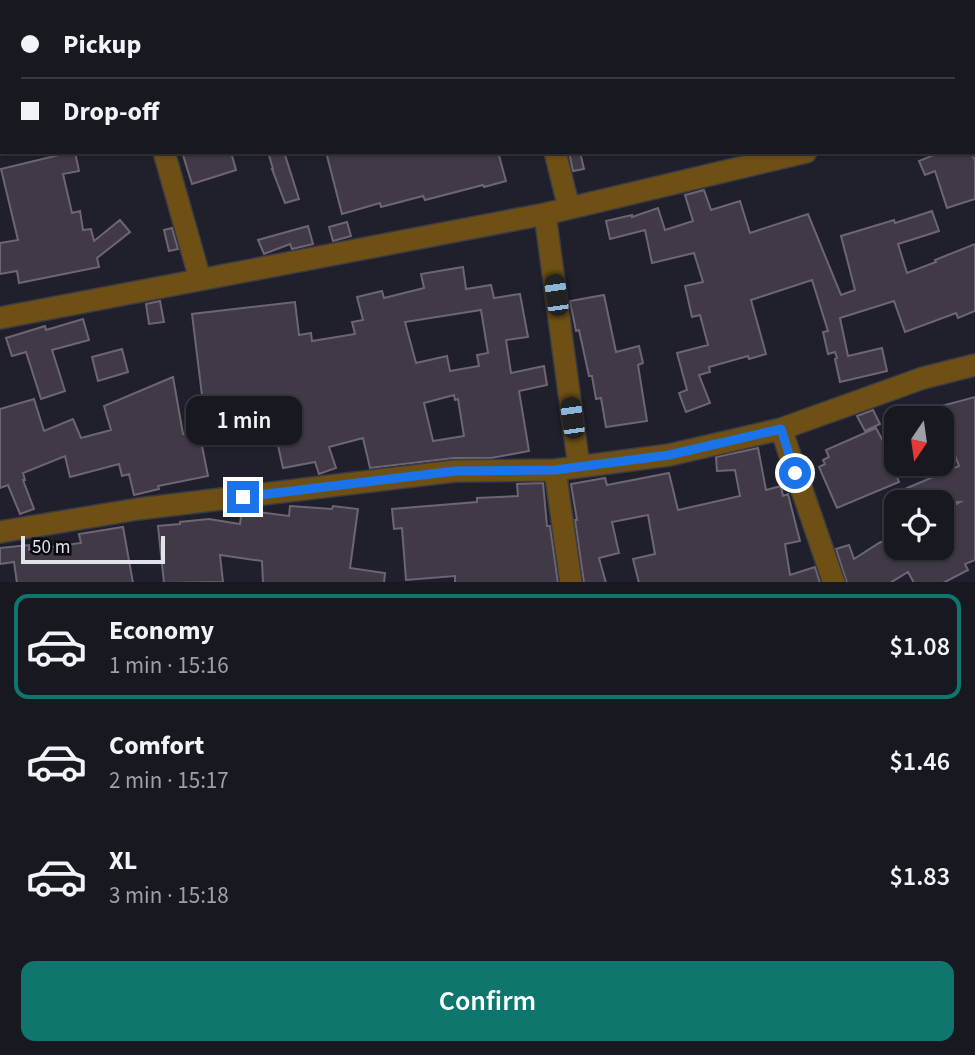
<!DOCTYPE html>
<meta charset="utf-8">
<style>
body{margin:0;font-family:"Source Sans 3",sans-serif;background:#25252e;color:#f1f3f6;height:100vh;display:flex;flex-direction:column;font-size:26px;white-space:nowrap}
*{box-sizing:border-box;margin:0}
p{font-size:23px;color:#9fa0a5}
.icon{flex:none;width:38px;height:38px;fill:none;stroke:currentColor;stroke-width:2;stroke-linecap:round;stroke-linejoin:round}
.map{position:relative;height:582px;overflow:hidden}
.details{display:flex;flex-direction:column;background:#181821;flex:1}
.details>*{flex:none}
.top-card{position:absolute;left:0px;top:0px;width:976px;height:154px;box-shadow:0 2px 5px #0004,0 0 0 2px #36373f;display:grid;align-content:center;height:154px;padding:0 21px;background:#181821}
.needle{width:46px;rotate:193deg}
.buttons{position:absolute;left:884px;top:406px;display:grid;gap:14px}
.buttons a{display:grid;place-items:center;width:70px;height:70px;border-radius:14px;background:#181821;box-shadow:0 2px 5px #0004,0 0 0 2px #36373f;font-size:35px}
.scale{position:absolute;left:21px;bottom:18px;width:144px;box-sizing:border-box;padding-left:7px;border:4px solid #e2e2eb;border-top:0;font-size:19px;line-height:24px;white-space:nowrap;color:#e2e2eb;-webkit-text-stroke:5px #0a0a10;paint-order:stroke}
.end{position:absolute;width:32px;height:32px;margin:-16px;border:9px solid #1a73e8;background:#fff;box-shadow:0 0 0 4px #fff}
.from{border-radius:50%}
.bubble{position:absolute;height:49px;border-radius:14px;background:#181821;box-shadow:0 2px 5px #0004,0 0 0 2px #36373f;font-size:23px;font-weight:600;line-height:49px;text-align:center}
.car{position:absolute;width:21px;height:42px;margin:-21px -10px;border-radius:9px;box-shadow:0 0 5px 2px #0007;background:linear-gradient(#222 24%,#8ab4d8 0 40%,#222 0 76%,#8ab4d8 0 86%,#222 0)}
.top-card b{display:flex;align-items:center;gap:24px;height:66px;font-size:26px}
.top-card b+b{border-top:2px solid #36373f}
.top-card i{width:18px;height:18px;background:#f1f3f6}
ul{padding:12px 0 0;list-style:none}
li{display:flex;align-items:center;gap:21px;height:105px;margin:0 14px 10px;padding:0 7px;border:4px solid transparent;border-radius:14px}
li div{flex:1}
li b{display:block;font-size:26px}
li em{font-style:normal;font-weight:600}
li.current{border-color:#0f766e}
li>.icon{width:63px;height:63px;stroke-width:1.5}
.primary-button{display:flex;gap:14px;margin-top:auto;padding:14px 21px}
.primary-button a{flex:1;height:80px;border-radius:14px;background:#0f766e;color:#fff;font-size:28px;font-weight:600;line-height:80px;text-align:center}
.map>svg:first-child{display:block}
.building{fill:#413946;stroke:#6d6572;stroke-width:2;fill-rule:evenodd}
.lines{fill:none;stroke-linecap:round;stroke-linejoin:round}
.street-casing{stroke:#3b3b47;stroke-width:24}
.street{stroke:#6f5014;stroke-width:21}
.route{stroke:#1a73e8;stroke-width:9}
</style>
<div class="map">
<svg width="975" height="583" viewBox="0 0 975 583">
<rect width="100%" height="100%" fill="#20202c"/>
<path class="building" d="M58 152H75L79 171 63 174 72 213 80 211 83 230 91 229 94 241 120 220 130 232 97 258 99 267 19 283 17 271 0 274V243L18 240 1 169 59 155Z
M182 152H231L236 170 192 184Z
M268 152H284L299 199 285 203 272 169H273Z
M326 152H498L506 181 484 187 483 185 425 200 423 196 381 207 380 203 342 214Z
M569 152H580L584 169 573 171Z
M941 152H971L975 161V199L947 208 935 171 925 175 919 161Z
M704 190 711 210 740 201 750 233 808 214 841 295 855 290 841 236 894 220 895 223 932 211 939 231 898 244 907 273 936 262 935 260 975 244V311L958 318 956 313 905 332 894 301 840 318 848 356 882 348 887 371 840 382 835 359 837 358 835 352 828 354 823 332 828 331 812 280 751 300 766 354 749 359 748 356 709 367 710 372 699 375 710 403 686 412 679 393 687 390 677 353 708 345 700 315 692 317 685 286 703 282 694 253 652 263 645 230 610 239 606 221 632 215V217L658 208 665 230 693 221 685 195Z
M347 222 351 236 333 241 329 227Z
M308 226 313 244 292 249 290 244 264 254 258 240Z
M172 228 178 249 169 251 164 230Z
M463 267 466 289 491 285 494 298 520 294 528 337 506 340 511 373 544 366 547 385 519 391 529 451 491 458H454L370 468 363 438 329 447 336 468 319 474 315 462 283 468 277 441 273 442 271 433 208 444 192 314 295 302 299 335 311 333 312 341 355 334 352 322 363 320 357 297 382 291 384 298 424 288 421 274ZM481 310 488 353 477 355 479 366 450 371 447 356 416 363 405 322ZM454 395 455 400 458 399 464 436 433 441 424 403Z
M604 295 616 352 639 346 643 363 638 365 647 421 606 427 601 398 596 399 592 376H589L579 330 576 331 570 301Z
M160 301 164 322 149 324 146 304Z
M83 319 89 340 52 350 65 391 41 399 26 352 12 356 6 338 45 326 46 330Z
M122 349 128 372 98 381 92 357Z
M173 377 183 434 199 431 208 476 158 486 159 489 134 495 129 474 122 476 119 464 70 477 65 456 23 473 25 480H23L34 509 20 514 8 485 0 488V409L34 399 44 431 73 419 81 438 111 430 104 406Z
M975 397V560L965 564 968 570 943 583H914L908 572 890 583H847L836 549 849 545 854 559 879 543 896 536V548H942V512L960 502H905L900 491 959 466 945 430 938 407Z
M873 410 880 424 865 431 857 416Z
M876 428 884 443 899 482 837 508 819 467 825 464 823 460 829 457 826 450Z
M758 448 766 490 781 486 783 496 788 494 800 541 785 544 790 575 815 567 820 583H639L633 559 655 554 648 515 612 522 619 553 599 558 606 583H584L575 520H577L571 484 605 478 607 485 669 473 678 510 740 496 735 470 717 471 716 457Z
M543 483 547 526H550L558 583H455V576L406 580 402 528 394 529 392 509 477 502V498L518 496 517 484Z
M290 506 332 509 333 506 358 509 350 568 385 573 384 583H263L262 561 220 555 223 582 164 583 158 526 180 524V522L209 519 240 524 242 510 289 516Z
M123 527 133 583H17L14 562 0 564V548L29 545V550L81 543 79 534Z"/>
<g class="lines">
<defs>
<path id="street" d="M333 0V2
M490 0V2
M963 0V2
M659 2 667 0
M975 35V36
M0 141 2 140
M164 152 200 279
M555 152 569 208
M545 214 579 467
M0 318 545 214 806 152
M781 429 834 583
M555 470 571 583
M0 532 138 509 455 471 555 470 669 455 781 429 923 378 975 365"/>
</defs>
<use href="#street" class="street-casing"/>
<use href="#street" class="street"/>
</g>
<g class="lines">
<path class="route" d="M243 497 455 471 555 470 669 455 781 429 795 473"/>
</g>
</svg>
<div class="buttons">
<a><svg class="needle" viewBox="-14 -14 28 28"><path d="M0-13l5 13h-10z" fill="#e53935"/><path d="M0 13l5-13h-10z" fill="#9fa0a5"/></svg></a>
<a><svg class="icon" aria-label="locate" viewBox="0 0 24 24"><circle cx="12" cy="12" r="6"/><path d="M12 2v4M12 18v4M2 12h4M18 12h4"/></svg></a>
</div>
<div class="scale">50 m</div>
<i class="end from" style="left:795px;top:473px"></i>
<i class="end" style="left:243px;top:497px"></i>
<div class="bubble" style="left:186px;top:396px;width:116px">1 min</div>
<i class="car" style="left:556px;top:295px;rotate:352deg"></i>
<i class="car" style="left:572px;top:418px;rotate:352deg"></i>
<div class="top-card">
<b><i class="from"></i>Pickup</b>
<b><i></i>Drop-off</b>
</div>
</div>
<section class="details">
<ul>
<li class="current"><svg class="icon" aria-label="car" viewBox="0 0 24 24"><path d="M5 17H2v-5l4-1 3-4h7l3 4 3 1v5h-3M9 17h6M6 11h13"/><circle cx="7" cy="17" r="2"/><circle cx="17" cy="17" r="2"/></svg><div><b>Economy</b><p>1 min · 15:16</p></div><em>$1.08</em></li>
<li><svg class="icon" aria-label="car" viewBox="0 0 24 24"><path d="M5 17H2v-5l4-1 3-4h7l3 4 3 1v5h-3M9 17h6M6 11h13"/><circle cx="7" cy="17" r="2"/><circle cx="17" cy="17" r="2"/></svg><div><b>Comfort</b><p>2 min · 15:17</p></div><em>$1.46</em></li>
<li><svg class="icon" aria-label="car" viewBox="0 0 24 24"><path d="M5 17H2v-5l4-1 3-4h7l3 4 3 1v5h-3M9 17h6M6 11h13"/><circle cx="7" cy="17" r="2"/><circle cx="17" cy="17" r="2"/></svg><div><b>XL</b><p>3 min · 15:18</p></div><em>$1.83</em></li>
</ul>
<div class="primary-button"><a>Confirm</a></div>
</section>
